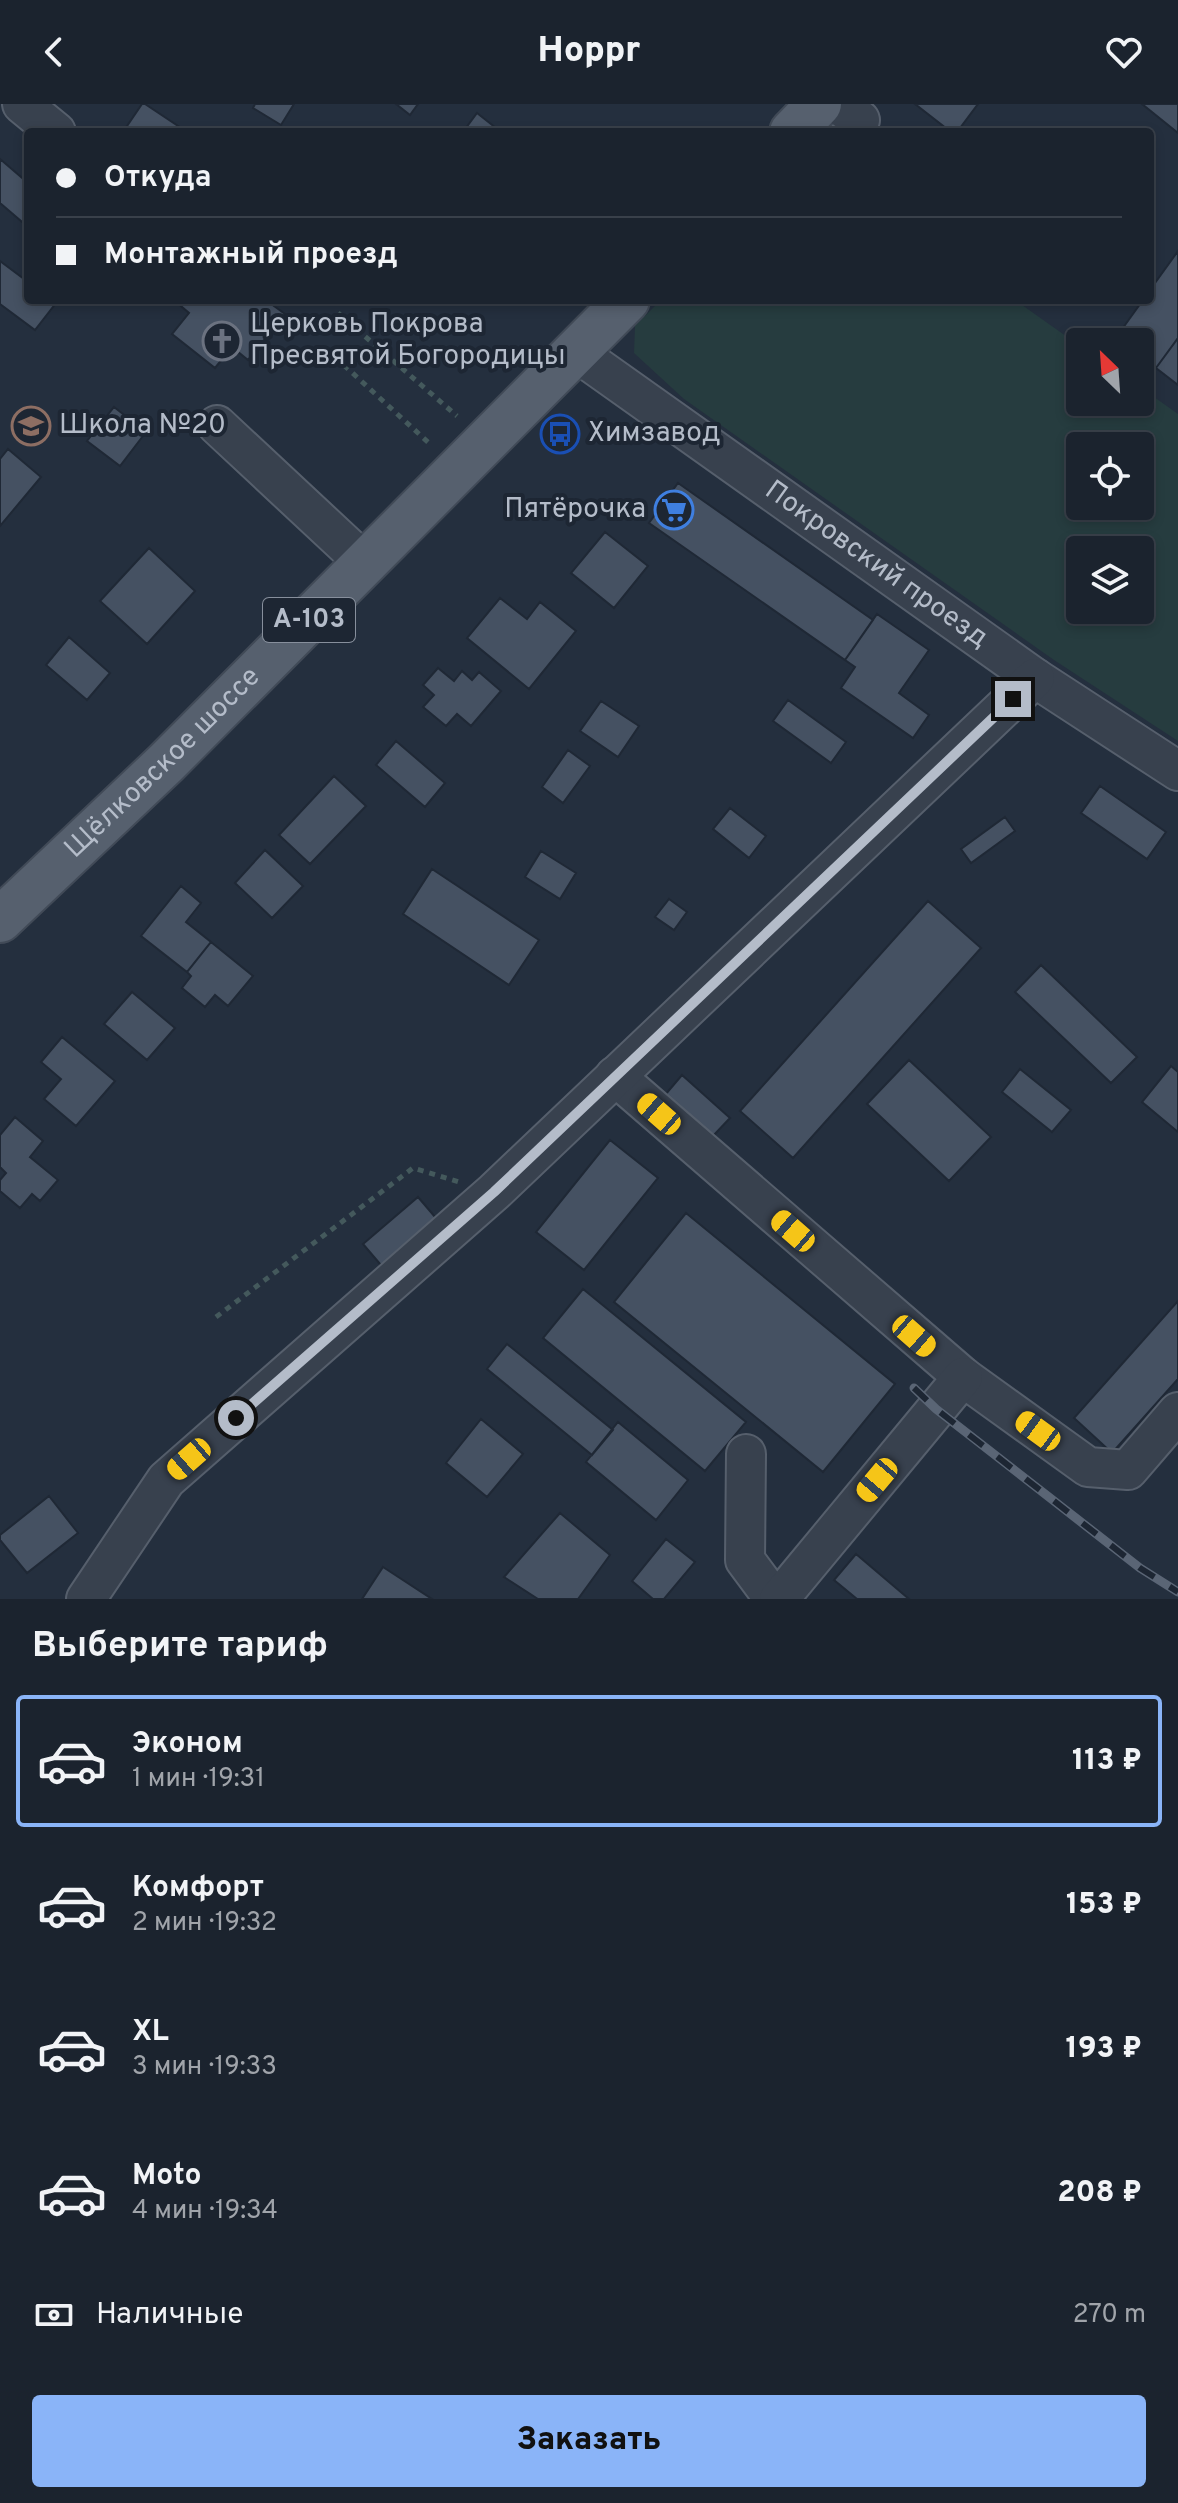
<!DOCTYPE html>
<html lang="ru">
<meta charset="utf-8">
<style>
body{margin:0;font-family:Overpass,sans-serif;background:#282f3a;color:#f1f3f6;height:100vh;display:flex;flex-direction:column;font-size:30px;white-space:nowrap}
*{box-sizing:border-box;margin:0}
p{font-size:26px;color:#a0a4aa}
.icon{flex:none;width:44px;height:44px;fill:none;stroke:currentColor;stroke-width:2;stroke-linecap:round;stroke-linejoin:round}
.map{position:relative;height:1495px;overflow:hidden}
.panel{display:flex;flex-direction:column;background:#1b232e;flex:1}
.panel>*{flex:none}
.banner{position:absolute;left:24px;top:24px;width:1130px;height:176px;border-radius:8px;box-shadow:0 4px 12px #0003,0 0 0 2px #39404a;display:grid;align-content:center;height:176px;padding:0 32px;background:#1b232e}
.needle{width:52px;rotate:335deg}
.fabs{position:absolute;left:1066px;top:224px;display:grid;gap:16px}
.fabs a{display:grid;place-items:center;width:88px;height:88px;border-radius:8px;background:#1b232e;box-shadow:0 4px 12px #0003,0 0 0 2px #39404a;font-size:40px}
.end{position:absolute;width:36px;height:36px;margin:-18px;border:10px solid #b4bcc9;background:#111;box-shadow:0 0 0 4px #111}
.from{border-radius:50%}
.car{position:absolute;width:24px;height:48px;margin:-24px -12px;border-radius:10px;box-shadow:0 0 6px 2px #0007;background:linear-gradient(#f5c518 24%,#345 0 40%,#f5c518 0 76%,#345 0 86%,#f5c518 0)}
.banner b{display:flex;align-items:center;gap:28px;height:76px;font-size:30px}
.banner b+b{border-top:2px solid #39404a}
.banner i{width:20px;height:20px;background:#f1f3f6}
ul{padding:0;list-style:none}
li{display:flex;align-items:center;gap:24px;height:132px;margin:0 16px 12px;padding:0 16px;border:4px solid transparent;border-radius:8px}
li div{flex:1}
li b{display:block;font-size:30px}
li em{font-style:normal;font-weight:800}
li.selected{border-color:#8ab4f8}
li>.icon{width:72px;height:72px;stroke-width:1.5}
h2{padding:0 32px;font-size:36px;line-height:96px}
.pay{display:flex;align-items:center;gap:20px;height:88px;padding:0 32px;font-size:30px}
.pay p{margin-inline-start:auto}
.action{display:flex;gap:16px;margin-top:auto;padding:16px 32px}
.action a{flex:1;height:92px;border-radius:8px;background:#8ab4f8;color:#111;font-size:32px;font-weight:800;line-height:92px;text-align:center}
header{display:flex;justify-content:space-between;align-items:center;height:104px;padding:0 32px;background:#1b232e;font-size:36px;font-weight:800}
.map>svg:first-child{display:block}
.green{fill:#263c3f;fill-rule:evenodd}
.building{fill:#455162;stroke:#1f2835;stroke-width:2}
.lines{fill:none;stroke-linecap:round;stroke-linejoin:round}
.minor-casing{stroke:#565f6c;stroke-width:42}
.major-casing{stroke:#414a57;stroke-width:48}
.path{stroke:#44595c;stroke-width:5;stroke-dasharray:6 6;stroke-linecap:butt}
.minor{stroke:#38414e;stroke-width:38}
.major{stroke:#56606e;stroke-width:44}
.rail-casing{stroke:#5a6575;stroke-width:9}
.rail{stroke:#1d2633;stroke-width:6;stroke-dasharray:18;stroke-linecap:butt}
.route{stroke:#b4bcc9;stroke-width:10}
.labels{text-anchor:middle;dominant-baseline:central;stroke-width:8;stroke-linejoin:round;paint-order:stroke}
.shield{fill:#1d2633;stroke:#878f9c;stroke-width:2}
.shield-label{font-size:26px;font-weight:bold;fill:#b4bcc9}
.poi-label{font-size:28px;fill:#b4bcc9;stroke:#1d2633;text-anchor:start}
.street-label{font-size:28px;fill:#b4bcc9;stroke:#1d2633}
</style>
<header><svg class="icon" aria-label="back" viewBox="0 0 24 24"><path d="M15 5l-7 7 7 7"/></svg>Hoppr<svg class="icon" aria-label="heart" viewBox="0 0 24 24"><path d="M12 20l-8-8c-3-5 5-10 8-4 3-6 11-1 8 4z"/></svg></header>
<div class="map">
<svg width="1178" height="1495" viewBox="0 0 1178 1495">
<rect width="100%" height="100%" fill="#242f3e"/>
<path class="green" d="M661 196H1015L1080 242V298H1140V283L1178 310V637L1054 556 684 295 634 249 635 222ZM1080 342H1140V402H1080ZM1080 446H1140V506H1080Z"/>
<path class="building" d="M142 0H145L187 28H123Z
M255 0H294L281 21 253 4Z
M396 0H418L410 11Z
M915 0H978L957 28H951Z
M1142 0H1178V29Z
M477 9 501 28H463Z
M0 55 28 79V123L0 99Z
M1178 147V234L1156 264 1140 253V238H1119L1115 235 1143 196H1150V186Z
M0 157 28 178V196H52L56 199 35 226 0 200Z
M176 196H287L274 202 285 210 248 256 232 243 215 264 172 230 189 209 175 197Z
M1178 234V281L1156 264Z
M114 303 146 328 120 362 87 337Z
M8 345 41 373 0 422V355Z
M678 379 873 516 845 556 649 419Z
M605 428 648 462 614 504 571 469Z
M149 444 195 487 147 540 100 497Z
M500 494 527 515 540 498 576 527 529 585 467 534Z
M877 510 929 546 899 589 929 611 913 634 841 584 855 563 845 556Z
M69 533 110 569 87 596 46 561Z
M438 564 454 577 462 567 472 576 479 568 501 587 471 622 457 610 446 622 423 603 434 591 423 581Z
M788 596 846 638 831 659 773 617Z
M601 597 639 622 618 653 580 627Z
M396 637 445 679 425 703 376 661Z
M568 646 590 662 563 699 542 683Z
M334 672 366 702 310 760 279 731Z
M1100 682 1166 728 1147 755 1081 709Z
M730 704 766 732 749 754 713 725Z
M1005 713 1015 727 971 759 961 745Z
M265 746 303 782 272 814 235 779Z
M541 747 576 769 560 795 525 773Z
M432 765 539 836 509 881 403 810Z
M181 782 201 799 186 818 211 838 187 868 141 832Z
M669 795 687 808 674 826 655 813Z
M928 797 981 844 793 1054 740 1007Z
M211 838 253 872 228 902 215 891 205 903 182 884 191 872 187 868Z
M1041 861 1137 953 1111 979 1015 888Z
M132 888 175 924 147 956 104 920Z
M62 933 115 977 76 1022 44 995 61 975 41 958Z
M909 956 991 1033 949 1077 867 1000Z
M1171 962 1178 968V1028L1142 998Z
M1020 965 1071 1006 1052 1028 1002 988Z
M682 971 730 1014 712 1033 665 991Z
M15 1013 43 1037 30 1053 58 1076 40 1097 32 1090 20 1104 0 1087V1076L6 1069 0 1063V1031Z
M610 1036 658 1074 584 1166 536 1128Z
M418 1093 441 1120 386 1167 363 1140Z
M686 1109 895 1280 823 1368 614 1198Z
M583 1185 746 1318 705 1367 543 1234Z
M1178 1197V1275L1112 1349 1074 1314Z
M507 1240 613 1326 592 1351 487 1265Z
M481 1315 523 1350 487 1393 446 1359Z
M618 1318 688 1376 656 1416 586 1358Z
M49 1392 78 1429 27 1469 0 1436V1431Z
M560 1409 610 1451 578 1495H538L504 1473Z
M666 1435 695 1458 664 1495H653L632 1477Z
M856 1450 909 1495H857L834 1476Z
M383 1463 432 1495H362Z"/>
<g class="lines">
<defs>
<g id="minor">
<path d="M22 0 56 28"/>
<path d="M837 0 860 16"/>
<path id="s1" d="M576 248 1035 574 1178 667"/>
<path d="M217 321 366 460"/>
<path d="M615 972 963 1273 1088 1363 1128 1366 1178 1308"/>
<path d="M746 1350 745 1456 774 1495"/>
<path d="M86 1495 166 1376 494 1088 1035 574"/>
<path d="M779 1495 963 1273"/>
</g>
<g id="major">
<path d="M792 28 819 0"/>
<path id="s2" d="M0 816 166 659 627 196"/>
</g>
</defs>
<use href="#minor" class="minor-casing"/>
<use href="#major" class="major-casing"/>
<path class="path" d="M338 209 457 312
M335 253 430 340
M216 1213 413 1064 459 1078"/>
<use href="#minor" class="minor"/>
<use href="#major" class="major"/>
<defs>
<path id="rail" d="M914 1284 936 1305 1140 1464 1178 1488"/>
</defs>
<use href="#rail" class="rail-casing"/>
<use href="#rail" class="rail"/>
</g>
<g class="lines">
<path class="route" d="M236 1314 494 1088 1013 595"/>
</g>
<defs>
<symbol id="church-ring" viewBox="-11 -11 22 22"><circle r="9.5" fill="#1d2633" stroke="#6b7280" stroke-width="1.5"/><path d="M-1.2-6h2.4v3.5h3.3v2.4h-3.3V6h-2.4V-.1h-3.3v-2.4h3.3Z" fill="#6b7280"/></symbol>
<symbol id="school-ring" viewBox="-11 -11 22 22"><circle r="9.5" fill="#1d2633" stroke="#8d6e63" stroke-width="1.5"/><path d="M0-5L7-2L0 1L-7-2ZM-4 1L0 2.5L4 1V4Q0 6-4 4Z" fill="#8d6e63"/></symbol>
<symbol id="bus-ring" viewBox="-11 -11 22 22"><circle r="9.5" fill="#1d2633" stroke="#1a4fb4" stroke-width="1.5"/><path d="M-5-6H5V4H4V6H2V4H-2V6H-4V4H-5ZM-3.5-4V0h7V-4ZM-3.5 1.2v1.5H-2V1.2ZM2 1.2v1.5H3.5V1.2Z" fill="#1a4fb4"/></symbol>
<symbol id="supermarket-ring" viewBox="-11 -11 22 22"><circle r="9.5" fill="#1d2633" stroke="#3f7fe0" stroke-width="1.5"/><path d="M-6-5.5h2.5l.6 2H6L4.5 2H-2.5L-4.4-4H-6ZM-1.5 3.2a1.3 1.3 0 1 0 .1 0ZM3 3.2a1.3 1.3 0 1 0 .1 0Z" fill="#3f7fe0"/></symbol>
</defs>
<g fill-rule="evenodd">
<use href="#church-ring" x="200" y="215" width="44" height="44"/>
<use href="#school-ring" x="9" y="300" width="44" height="44"/>
<use href="#bus-ring" x="538" y="308" width="44" height="44"/>
<use href="#supermarket-ring" x="652" y="384" width="44" height="44"/>
</g>
<g class="labels">
<rect class="shield" x="263" y="494" width="92" height="44" rx="6"/>
<g class="shield-label">
<text x="309" y="516">А-103</text>
</g>
<g class="poi-label">
<text x="250" y="221">Церковь Покрова<tspan x="250" dy="32">Пресвятой Богородицы</tspan></text>
<text x="59" y="322">Школа №20</text>
<text x="588" y="330">Химзавод</text>
<text x="646" y="406" text-anchor="end">Пятёрочка</text>
</g>
<g class="street-label">
<text stroke="none"><textPath href="#s1" startOffset="368">Покровский проезд</textPath></text>
<text stroke="none"><textPath href="#s2" startOffset="226">Щёлковское шоссе</textPath></text>
</g>
</g>
</svg>
<div class="fabs">
<a><svg class="needle" viewBox="-14 -14 28 28"><path d="M0-13l5 13h-10z" fill="#e53935"/><path d="M0 13l5-13h-10z" fill="#a0a4aa"/></svg></a>
<a><svg class="icon" aria-label="locate" viewBox="0 0 24 24"><circle cx="12" cy="12" r="6"/><path d="M12 2v4M12 18v4M2 12h4M18 12h4"/></svg></a>
<a><svg class="icon" aria-label="layers" viewBox="0 0 24 24"><path d="M12 4l9 5-9 5-9-5zM3 14l9 5 9-5"/></svg></a>
</div>
<i class="end from" style="left:236px;top:1314px"></i>
<i class="end" style="left:1013px;top:595px"></i>
<i class="car" style="left:659px;top:1010px;rotate:311deg"></i>
<i class="car" style="left:793px;top:1127px;rotate:311deg"></i>
<i class="car" style="left:914px;top:1232px;rotate:131deg"></i>
<i class="car" style="left:1038px;top:1327px;rotate:306deg"></i>
<i class="car" style="left:189px;top:1355px;rotate:229deg"></i>
<i class="car" style="left:877px;top:1376px;rotate:220deg"></i>
<div class="banner">
<b><i class="from"></i>Откуда</b>
<b><i></i>Монтажный проезд</b>
</div>
</div>
<section class="panel">
<h2>Выберите тариф</h2>
<ul>
<li class="selected"><svg class="icon" aria-label="car" viewBox="0 0 24 24"><path d="M5 17H2v-5l4-1 3-4h7l3 4 3 1v5h-3M9 17h6M6 11h13"/><circle cx="7" cy="17" r="2"/><circle cx="17" cy="17" r="2"/></svg><div><b>Эконом</b><p>1 мин · 19:31</p></div><em>113 ₽</em></li>
<li><svg class="icon" aria-label="car" viewBox="0 0 24 24"><path d="M5 17H2v-5l4-1 3-4h7l3 4 3 1v5h-3M9 17h6M6 11h13"/><circle cx="7" cy="17" r="2"/><circle cx="17" cy="17" r="2"/></svg><div><b>Комфорт</b><p>2 мин · 19:32</p></div><em>153 ₽</em></li>
<li><svg class="icon" aria-label="car" viewBox="0 0 24 24"><path d="M5 17H2v-5l4-1 3-4h7l3 4 3 1v5h-3M9 17h6M6 11h13"/><circle cx="7" cy="17" r="2"/><circle cx="17" cy="17" r="2"/></svg><div><b>XL</b><p>3 мин · 19:33</p></div><em>193 ₽</em></li>
<li><svg class="icon" aria-label="car" viewBox="0 0 24 24"><path d="M5 17H2v-5l4-1 3-4h7l3 4 3 1v5h-3M9 17h6M6 11h13"/><circle cx="7" cy="17" r="2"/><circle cx="17" cy="17" r="2"/></svg><div><b>Moto</b><p>4 мин · 19:34</p></div><em>208 ₽</em></li>
</ul>
<div class="pay"><svg class="icon" aria-label="cash" viewBox="0 0 24 24"><path d="M3 7h18v10H3z"/><circle cx="12" cy="12" r="2"/></svg>Наличные<p>270 m</p></div>
<div class="action"><a>Заказать</a></div>
</section>
